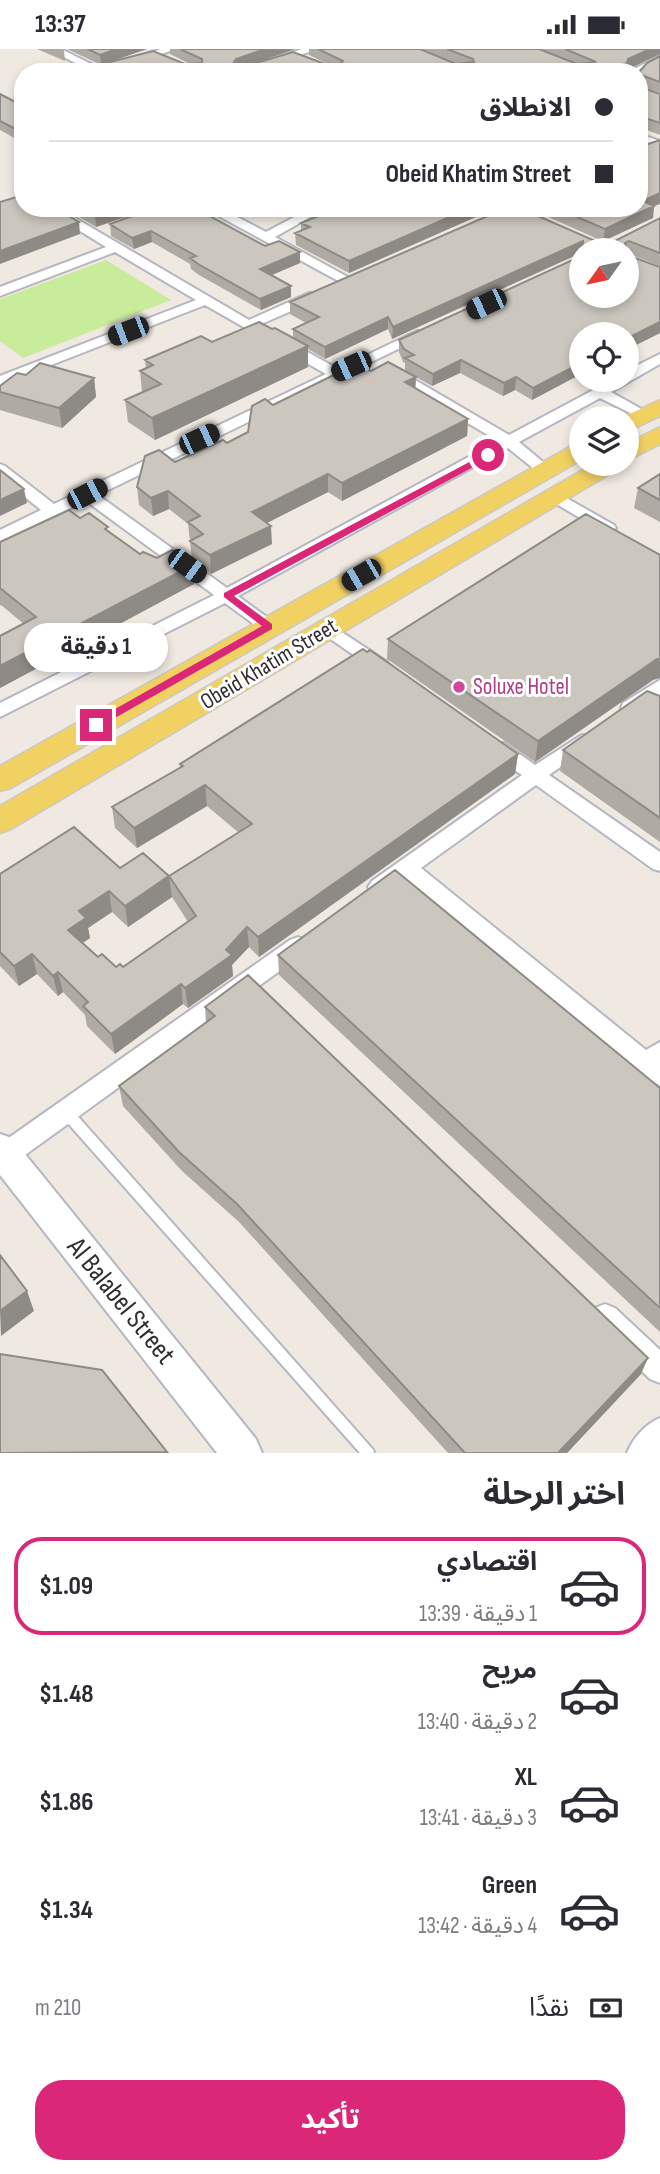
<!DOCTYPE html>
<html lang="ar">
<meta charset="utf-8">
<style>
body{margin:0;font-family:"Sofia Sans Condensed","Noto Sans Arabic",sans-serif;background:#f2f2f3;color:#2b2b33;direction:rtl;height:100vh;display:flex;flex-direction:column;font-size:26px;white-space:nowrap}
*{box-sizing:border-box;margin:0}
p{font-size:23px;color:#7c7c81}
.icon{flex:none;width:38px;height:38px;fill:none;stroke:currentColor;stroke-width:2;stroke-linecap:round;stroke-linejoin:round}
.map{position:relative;height:1404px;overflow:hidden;direction:ltr}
.side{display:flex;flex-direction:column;background:#fff;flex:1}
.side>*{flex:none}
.hud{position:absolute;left:14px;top:14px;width:634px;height:154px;border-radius:28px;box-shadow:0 4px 10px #0003;direction:rtl;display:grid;align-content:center;height:154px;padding:0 35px;background:#fff}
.needle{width:46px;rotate:237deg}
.controls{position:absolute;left:569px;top:189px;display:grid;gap:14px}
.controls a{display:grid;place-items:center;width:70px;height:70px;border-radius:50%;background:#fff;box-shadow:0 4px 10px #0003;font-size:35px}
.end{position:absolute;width:32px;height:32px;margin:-16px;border:9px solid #db2777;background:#fff;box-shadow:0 0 0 4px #fff}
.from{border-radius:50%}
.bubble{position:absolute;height:49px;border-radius:24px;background:#fff;box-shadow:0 4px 10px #0003;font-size:23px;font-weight:700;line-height:49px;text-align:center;direction:rtl}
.car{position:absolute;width:21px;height:42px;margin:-21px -10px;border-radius:9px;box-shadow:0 0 5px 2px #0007;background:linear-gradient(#222 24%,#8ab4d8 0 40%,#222 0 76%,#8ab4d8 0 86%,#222 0)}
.hud b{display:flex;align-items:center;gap:24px;height:66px;font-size:26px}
.hud b+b{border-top:2px solid #e1e1e2}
.hud i{width:18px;height:18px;background:#2b2b33}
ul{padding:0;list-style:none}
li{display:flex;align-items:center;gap:21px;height:98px;margin:0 14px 10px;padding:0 21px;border:4px solid transparent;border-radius:28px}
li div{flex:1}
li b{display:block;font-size:26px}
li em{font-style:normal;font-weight:700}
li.current{border-color:#db2777}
li>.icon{width:63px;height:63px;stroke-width:1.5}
h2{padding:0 35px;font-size:32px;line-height:84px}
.pay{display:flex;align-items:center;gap:18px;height:77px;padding:0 35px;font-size:26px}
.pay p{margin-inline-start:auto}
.button{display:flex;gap:14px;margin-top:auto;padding:14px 35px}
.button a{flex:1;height:80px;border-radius:28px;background:#db2777;color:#fff;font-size:28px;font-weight:700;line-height:80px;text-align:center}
.status{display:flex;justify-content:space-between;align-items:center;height:49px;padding:0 35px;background:#fff;direction:ltr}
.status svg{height:19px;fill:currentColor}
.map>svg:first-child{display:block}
.pitch{fill:#c9ec9a}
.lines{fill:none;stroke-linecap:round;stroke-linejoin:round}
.lane-casing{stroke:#b4b7c1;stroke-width:16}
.street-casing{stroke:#b4b7c1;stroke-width:4}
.secondary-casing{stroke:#b4b7c1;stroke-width:4}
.primary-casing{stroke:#c9c9c9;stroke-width:3}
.lane{stroke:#fff;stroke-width:12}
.street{fill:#fff;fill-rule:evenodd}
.secondary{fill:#fff;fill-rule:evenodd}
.primary{fill:#f2d163;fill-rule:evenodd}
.wall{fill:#afaba4;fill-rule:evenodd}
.shaded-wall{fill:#8e8b86}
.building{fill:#cbc7bf;stroke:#8e8b86;stroke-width:2;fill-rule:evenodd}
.route{fill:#db2777}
.hotel-dot{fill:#d1479c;stroke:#fff;stroke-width:2.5}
.labels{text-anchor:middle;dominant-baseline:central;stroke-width:6;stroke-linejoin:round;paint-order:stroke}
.street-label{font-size:23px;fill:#2e2e2e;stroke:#fff}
.hotel-label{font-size:23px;fill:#b23c85;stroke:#fff;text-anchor:start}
.near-street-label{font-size:28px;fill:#2e2e2e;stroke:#fff}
</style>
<div class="status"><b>13:37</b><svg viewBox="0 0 49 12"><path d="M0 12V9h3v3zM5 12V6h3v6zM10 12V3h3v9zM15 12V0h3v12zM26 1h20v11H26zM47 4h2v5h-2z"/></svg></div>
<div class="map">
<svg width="660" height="1404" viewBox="0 0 660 1404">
<rect width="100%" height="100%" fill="#efe9e1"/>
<path class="pitch" d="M106 211 171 251 23 309 0 292V250Z"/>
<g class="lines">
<defs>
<path id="lane" d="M66 1063 368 1404"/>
<path id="street" d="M48 0H61L107 23H93Z
M161 0H176L135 14 130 11Z
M302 0H317L253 23H237Z
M660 7V14L639 24 628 23Z
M639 85 660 92V99L639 92Z
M43 159H58L249 271 309 244H319V250L259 276 338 320 417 282H427L429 285 98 446 227 539 498 392 388 327V321H398L509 386 612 331H626V322L660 305V315L611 343 652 366 645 370 640 369 600 349 519 393 549 418 552 421 549 424H539L508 399 238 547 275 574 278 578 275 582H263L225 554 0 668V654L214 546 86 452 0 492V481L41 461 0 428V415L5 417 54 455 326 325 205 256 0 336V327L196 251 115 203 0 247V238L106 198Z
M204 159H220L266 183 311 159H326L275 188 355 232 349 236 344 235Z
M554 442 614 476 616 479 608 484 602 482 548 450 546 447Z
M328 574 387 613 390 617 387 621H375L322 584 319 580 322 576Z
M660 631V646L637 664H623L621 659 623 654Z
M582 686 589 688 592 693 589 698 549 726 660 803V822L653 820 536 736 421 819 646 1001 660 993V1037L638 1023 405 830 379 846 372 844 368 838 372 832 522 726 490 704 487 699 490 694H504L535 716Z
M298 888 306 891 309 897 306 903 14 1114 5 1117 0 1115V1095L290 891Z
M605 1255 615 1259 660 1301V1334L650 1330 595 1277 592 1268 595 1259Z
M660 1369V1404H627C633 1389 645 1375 660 1369Z"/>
<path id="secondary" d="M0 1085 12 1089 256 1390 262 1404H217L0 1126Z"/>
<path id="primary" d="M660 351V367L626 383V369H621Z
M660 378V395L626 412V395Z
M581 394V411L11 739 0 742V717L573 396Z
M593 415H622L618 420 11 780 0 784V757Z"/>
</defs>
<use href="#lane" class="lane-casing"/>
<use href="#street" class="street-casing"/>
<use href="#secondary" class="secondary-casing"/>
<use href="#primary" class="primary-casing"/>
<use href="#lane" class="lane"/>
<use href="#street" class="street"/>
<use href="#secondary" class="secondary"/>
<use href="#primary" class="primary"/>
</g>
<path class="wall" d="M37 0H61L64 1 65 12Z
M67 0H147L114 11 185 15H190L170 5V0H295L252 15H328L309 6V0H420L456 15H458L421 0H660L627 21 99 15Z
M660 7V44L640 37V38L660 45V86L639 78V23Z
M0 45 23 57V94L0 81Z
M654 157 653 169 604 192H615L660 169V217L627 204 660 284 626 301V285H581V325L532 351 515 341 503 347 460 324 432 337 405 322V314L403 313 399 303V291L626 201H581L392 290 388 280 325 310 308 300V318L155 391 128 373 125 351 142 343 140 322 146 319 145 311 212 293 272 280 293 289V280L306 274 290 265V253L595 192H602L528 159H639Z
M64 159H151L96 178Z
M338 159H496L349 224 296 196 295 184 301 182V174Z
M110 175 300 203V214L272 226 291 237V248L261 261 199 226 191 220 190 215 152 193 134 200 111 187Z
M371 322 416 328 415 339 468 370 467 387 342 452 328 443 267 474 272 495 211 525 192 510 188 475 169 460 153 467 139 456 137 438 175 413 227 394 248 383 273 356Z
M26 326 94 329 96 348 62 379 0 361V337Z
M660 425V473L634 459 638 439Z
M80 469 109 483 140 505 193 516 194 535 0 639V587L24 575 1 556 0 557V493Z
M388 590 653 631 535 713 387 610Z
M660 647V793L560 722 563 701Z
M518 705 515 725 259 908 249 898 232 916 233 927 188 959 183 955 115 1005 87 977 85 966 63 943 58 947 37 925 19 937 0 917V825L120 819 169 827 239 784 207 757 137 799 115 779 112 758 180 719V715ZM172 848 188 873 123 918H116L98 908 82 894 90 889 88 879 112 863 128 878Z
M278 906 660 1039V1283L279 926Z
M205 958 641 1325 567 1404H448L239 1173 182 1122 123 1057 119 1037 206 973Z"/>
<path class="shaded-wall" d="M117 0H147L101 16 100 6Z
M265 0H295L236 21 234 13 236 10Z
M650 0H660V5L627 21 626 23H600Z
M660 144V155L654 157 653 169 603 192 605 180 643 152Z
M116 159H151L96 178 95 167Z
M470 159H496L349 224V212Z
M79 173 80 185 0 215V202Z
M151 182 152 193 134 200 132 189Z
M583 192 581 204 392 290 393 278Z
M300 203V214L260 231V220Z
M291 237V248L261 261 260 250Z
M388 268V280L325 310V298Z
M660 273V284L626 301V290Z
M308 297V318L155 391 152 369Z
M461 311 460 324 432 337 433 325Z
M581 314V325L532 351 533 339Z
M416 328 415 346 405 333Z
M516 328 515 341 503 347 504 334Z
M94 329 96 348 62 379 59 359Z
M468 370 467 387 342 452V434Z
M328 425V443L253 481 252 463Z
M24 440 27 454 0 467V451Z
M168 442 169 460 153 467 151 449Z
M271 477 272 495 211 525 210 506Z
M193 516 194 535 0 639V617Z
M657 610H660V629L653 631 535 713 538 692Z
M518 705 515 725 259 908 258 888Z
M205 736 207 757 137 799 134 779Z
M169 827 172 848 128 878 125 857Z
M109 842 112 863 88 879 90 889 72 901 68 881 79 862Z
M247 878 249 898 232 916 233 927 188 959 185 939 226 901Z
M32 905 37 925 19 937 14 917Z
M58 923 63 943 58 947 53 927Z
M181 935 183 955 115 1005 111 985Z
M27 1242 34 1262 1 1287 0 1262Z
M648 1309 641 1325 567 1404H558Z"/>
<path class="building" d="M88 0H117L100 6Z
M180 0H265L236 10 234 13 253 15 293 3 325 15H340L343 12 318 0H420L456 15 474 13 473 10 447 0H539L577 15 596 13 565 0H650L628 10 627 14 600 23H71L153 2 185 15 202 14V10Z
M660 7V33L641 26 639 28V23L647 14Z
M639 33 640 38 660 45V74L639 67Z
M0 45 23 57V84L0 72Z
M660 91V144L643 152 654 157 605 180 556 159H639V98Z
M23 146V159H55L79 173 0 202V153Z
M82 159H116L95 167Z
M154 159H195L265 197 279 192 300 203 260 220 291 237 260 250 198 215 190 209 196 207 151 182 132 189 110 175Z
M338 159H470L349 212 295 184 310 178 301 174Z
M506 159H520L595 192H615L660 169V204L629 192 625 194 626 201H584L583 192 393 278 388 268 325 298 293 280 319 268 290 253Z
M626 203 627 206 660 218V273L626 290V285H581V314L533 339 516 328 504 334 461 311 433 325 405 309 414 306 404 300 399 291 581 207V247H626Z
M259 273 272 280 275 279 308 297 152 369 125 351 161 335 140 322 153 316 145 311 201 287 212 293Z
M388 313 416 328 405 333 468 370 342 434 328 425 252 463 271 477 210 506 190 492 203 485 188 473 200 467 168 442 151 449 137 438 145 407 159 401 175 413 223 391 227 394 248 383 252 357 265 350 273 356 358 314 371 322Z
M40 314 94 329 59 359 0 343V337L17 324 26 326Z
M0 421 24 440 0 451Z
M660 425V451L638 439Z
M69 461 80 469 89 464 108 478 105 480 140 505 143 503 157 509 172 501 193 516 0 617V587L36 568 0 539V493Z
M586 465 660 506V610H657L538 692 388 590Z
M363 600 367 603 370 601 518 705 258 888 247 878 226 901 232 906 185 939 181 935 111 985 83 957 88 953 58 923 53 927 32 905 14 917 0 903V825L74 778 120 819 143 804 169 827 252 775 205 736 134 779 112 758 183 717 180 715ZM169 827 196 867 123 918 120 915 116 918 102 905 98 908 68 881 86 869 79 862 109 842 125 857Z
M647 642 660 647V769L563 701Z
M395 821 660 1039V1259L278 906Z
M248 926 648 1309 558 1404H465L237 1155 179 1103 119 1037 215 967 205 958Z
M0 1206 27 1242 0 1262Z
M0 1305 102 1321 167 1403 0 1404Z"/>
<path class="route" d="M488 403 493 406 492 408 234 547 272 575V580L99 678H92V673L262 577 224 548V544Z"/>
<circle class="hotel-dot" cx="459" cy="638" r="7"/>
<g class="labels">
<g class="street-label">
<text transform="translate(269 615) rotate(-31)">Obeid Khatim Street</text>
</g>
<g class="hotel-label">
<text x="473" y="638">Soluxe Hotel</text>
</g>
<g class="near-street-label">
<text transform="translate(121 1252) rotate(51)">Al Balabel Street</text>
</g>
</g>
</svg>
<div class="controls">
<a><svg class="needle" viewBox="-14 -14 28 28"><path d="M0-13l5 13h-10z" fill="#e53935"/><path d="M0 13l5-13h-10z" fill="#7c7c81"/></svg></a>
<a><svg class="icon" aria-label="locate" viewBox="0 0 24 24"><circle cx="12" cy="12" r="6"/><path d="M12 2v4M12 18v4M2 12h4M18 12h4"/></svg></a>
<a><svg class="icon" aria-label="layers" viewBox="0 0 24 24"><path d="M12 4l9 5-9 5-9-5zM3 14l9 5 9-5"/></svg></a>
</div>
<i class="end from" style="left:488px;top:406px"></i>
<i class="end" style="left:96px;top:676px"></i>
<div class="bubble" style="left:24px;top:574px;width:144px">1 دقيقة</div>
<i class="car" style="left:486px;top:255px;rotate:245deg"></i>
<i class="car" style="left:128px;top:282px;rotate:249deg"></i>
<i class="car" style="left:351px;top:317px;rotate:246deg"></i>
<i class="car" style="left:199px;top:390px;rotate:65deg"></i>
<i class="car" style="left:87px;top:445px;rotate:63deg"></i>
<i class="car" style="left:187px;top:517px;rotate:126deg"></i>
<i class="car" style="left:361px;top:526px;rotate:240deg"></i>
<div class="hud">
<b><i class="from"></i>الانطلاق</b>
<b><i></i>Obeid Khatim Street</b>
</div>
</div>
<section class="side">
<h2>اختر الرحلة</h2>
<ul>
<li class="current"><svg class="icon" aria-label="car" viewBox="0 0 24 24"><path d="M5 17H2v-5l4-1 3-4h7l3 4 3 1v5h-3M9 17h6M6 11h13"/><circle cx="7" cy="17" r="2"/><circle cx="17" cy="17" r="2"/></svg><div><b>اقتصادي</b><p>1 دقيقة · 13:39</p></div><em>$1.09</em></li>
<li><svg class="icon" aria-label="car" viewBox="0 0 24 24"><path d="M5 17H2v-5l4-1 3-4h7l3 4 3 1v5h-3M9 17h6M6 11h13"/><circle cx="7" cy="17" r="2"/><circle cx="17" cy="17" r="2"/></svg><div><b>مريح</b><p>2 دقيقة · 13:40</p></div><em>$1.48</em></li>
<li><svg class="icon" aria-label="car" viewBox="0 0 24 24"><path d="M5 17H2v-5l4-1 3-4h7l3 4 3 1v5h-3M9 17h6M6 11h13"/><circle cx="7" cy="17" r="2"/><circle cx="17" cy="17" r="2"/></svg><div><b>XL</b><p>3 دقيقة · 13:41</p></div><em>$1.86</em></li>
<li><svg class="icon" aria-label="car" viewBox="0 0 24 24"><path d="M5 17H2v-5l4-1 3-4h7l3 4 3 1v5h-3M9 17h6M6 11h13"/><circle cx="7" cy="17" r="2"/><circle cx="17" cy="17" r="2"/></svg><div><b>Green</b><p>4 دقيقة · 13:42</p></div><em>$1.34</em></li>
</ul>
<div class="pay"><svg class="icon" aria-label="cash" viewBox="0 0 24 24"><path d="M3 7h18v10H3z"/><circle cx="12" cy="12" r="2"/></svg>نقدًا<p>210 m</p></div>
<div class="button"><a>تأكيد</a></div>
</section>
